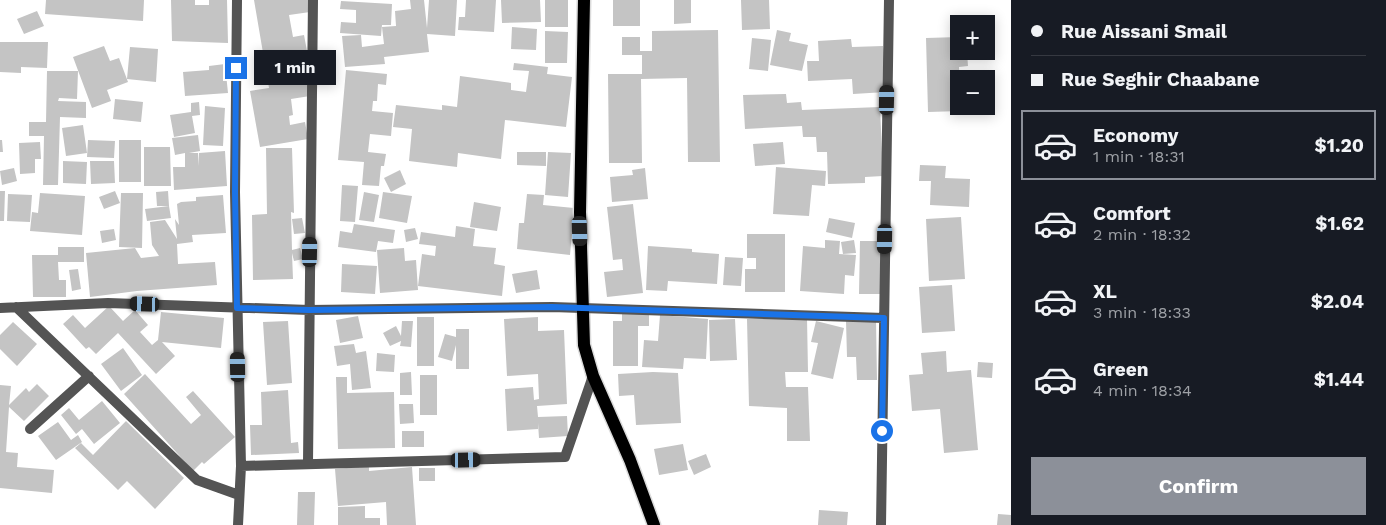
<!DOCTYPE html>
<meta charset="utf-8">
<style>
body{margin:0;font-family:"Work Sans",sans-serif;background:#20242c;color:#f1f3f6;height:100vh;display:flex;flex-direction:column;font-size:19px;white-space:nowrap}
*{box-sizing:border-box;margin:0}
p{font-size:16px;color:#9ea1a6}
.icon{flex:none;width:28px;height:28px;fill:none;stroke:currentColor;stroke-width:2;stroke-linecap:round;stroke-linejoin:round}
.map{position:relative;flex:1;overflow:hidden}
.panel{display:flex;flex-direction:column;background:#171b24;width:375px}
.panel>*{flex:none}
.hud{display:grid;align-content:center;height:110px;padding:0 20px;background:#171b24}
.buttons{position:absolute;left:950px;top:15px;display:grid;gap:10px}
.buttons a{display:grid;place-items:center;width:45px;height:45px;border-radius:0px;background:#171b24;box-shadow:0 2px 12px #0003;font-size:25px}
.end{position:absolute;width:22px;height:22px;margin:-11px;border:6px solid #1a73e8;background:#fff;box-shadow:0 0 0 2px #fff}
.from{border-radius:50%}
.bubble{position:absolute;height:35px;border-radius:0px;background:#171b24;box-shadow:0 2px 12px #0003;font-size:16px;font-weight:700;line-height:35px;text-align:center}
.car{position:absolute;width:15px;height:30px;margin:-15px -8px;border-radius:6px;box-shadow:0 0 4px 1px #0007;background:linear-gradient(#222 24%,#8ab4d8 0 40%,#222 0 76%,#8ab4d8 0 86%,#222 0)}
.hud b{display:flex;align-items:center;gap:18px;height:48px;font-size:19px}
.hud b+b{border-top:1px solid #363941}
.hud i{width:12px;height:12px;background:#f1f3f6}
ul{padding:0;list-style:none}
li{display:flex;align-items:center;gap:15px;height:70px;margin:0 10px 8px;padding:0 10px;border:2px solid transparent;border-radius:0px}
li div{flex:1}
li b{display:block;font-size:19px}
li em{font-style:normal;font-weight:700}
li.active{border-color:#8c9099}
li>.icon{width:45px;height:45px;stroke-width:1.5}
.button{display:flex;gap:10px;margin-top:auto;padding:10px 20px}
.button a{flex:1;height:58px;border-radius:0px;background:#8c9099;color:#fff;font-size:20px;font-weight:700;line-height:58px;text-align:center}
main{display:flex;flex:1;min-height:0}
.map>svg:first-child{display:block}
.building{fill:#c4c4c4}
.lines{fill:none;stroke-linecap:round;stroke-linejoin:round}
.primary-casing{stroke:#dbdbdb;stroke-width:15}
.minor{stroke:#545454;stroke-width:10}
.primary{stroke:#000;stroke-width:12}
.route{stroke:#1a73e8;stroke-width:6}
</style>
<main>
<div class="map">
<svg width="1011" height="525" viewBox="0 0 1011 525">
<rect width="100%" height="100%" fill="#fff"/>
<path class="building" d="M46 0H144L143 21 45 14Z
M171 0H195V5H209V0H227L228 43 172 41Z
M254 0H308L310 12 289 15 293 37 304 35 307 51 288 54 290 66 304 64 310 96 291 99 293 115 289 116 290 125 305 122 308 139 260 147 250 91 269 88Z
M410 0H424L427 28 429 0H457L455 36 427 34 429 52 384 57 385 64 345 67 342 36 361 35 362 47 384 44 382 27 396 26 395 11 411 9Z
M466 0H496L494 32 458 30 459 17H465Z
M501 0H540L541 22 502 23Z
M545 0H568V27H545Z
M613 0H640V26H613Z
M674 0H691V23L674 24Z
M741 0H769L770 29 742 30Z
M341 1 392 4 391 25H382L381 36 340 33 341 22 356 23V10L340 9Z
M37 11 44 26 24 34 17 19Z
M512 27 537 29 536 50 511 49Z
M718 30 720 162H688L687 78 641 79 642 163H609L608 74H642V55H622V37H640V51H652V31Z
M777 30 791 33 789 41 808 45 802 71 770 65Z
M545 31 568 32 567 63H545Z
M959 37V51L967 52 968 66 959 67 961 111 928 112 926 38Z
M752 38 771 40 768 71 749 69Z
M851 39 852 47 883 46 886 92 853 94 852 79 808 81 807 61H819L818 41Z
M0 42H48L47 68 21 67V73L0 72Z
M104 46 110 61 119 58 128 82 107 90 111 101 92 108 73 57Z
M130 47 158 49 156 82 127 79Z
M514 63 548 67 547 74 572 77 566 127 505 120 501 159 458 153 457 167 409 161 412 129 393 127 396 105 442 110V105L457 107 460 76 511 83V90L526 92 529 71 513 70Z
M225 64 228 93 185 96 183 72 209 70V66Z
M346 70 387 74 386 85 378 84 377 101H373L372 111 393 113 391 136 370 134 368 152 386 154 384 166H381L379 186 362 185 364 162 338 160Z
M47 71H78L77 99 59 98 58 101 86 102V118L60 117 58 185H43L44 136H29V122H46Z
M786 94 787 103 801 102 802 110 880 107 883 176 865 177V183L828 184 827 152H817L816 137H803L802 126 745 129 743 95Z
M115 99 143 102 141 122 113 119Z
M199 102 200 115 192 116 195 133 174 137 170 115 191 112V103Z
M205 106 225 108 223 146 203 145Z
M83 125 87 153 66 156 62 128Z
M198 135 200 151 189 153H198L199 166V153L225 151 227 186 174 190 173 167H185V153L175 155 172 138Z
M0 140H2L3 152H0Z
M88 140 115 141 114 158 87 157Z
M119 140H141V182H119Z
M40 142 41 159H35V173L20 174 19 143Z
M783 142 785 164 755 166 753 144Z
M144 147H170L171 186H144Z
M266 148H292L294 213 291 212 292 250 300 248 303 259 294 261 292 253 293 279 253 280 252 215 267 214Z
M517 152H546V166L517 165Z
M548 152 571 153 568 197 545 195Z
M63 161 87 162 86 184 63 183Z
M90 161H114L115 183 91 184Z
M920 165 946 166 945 178 970 179 969 207 930 205 931 181H919Z
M776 167 826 171 825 186 812 185 809 216 773 214Z
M14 168 17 181 2 185 0 171Z
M645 168 648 199 612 202 610 177 633 175 632 170Z
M400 170 406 184 391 192 384 178Z
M342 185 358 186 355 222 340 221Z
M0 191H5L4 221H0Z
M115 191 120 203 104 209 99 197Z
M168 191 169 206H157L156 192Z
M364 192 379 195 374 222 359 220Z
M383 192 412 196 407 223 379 218Z
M40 193 85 196 82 235 30 231 32 212 38 213Z
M121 193H143L142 248 119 247Z
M8 194 32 195 30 222 7 221Z
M527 194 544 195 543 205 574 208 570 255 517 249 519 223H524Z
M223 195 226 233 192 235 193 242 177 244 178 264 215 262 217 285 137 291 90 297 86 253 135 248 141 258 159 256 152 245 150 222 165 220 177 239 175 219 179 225 177 204 181 202 196 201V197Z
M474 202 501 207 497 231 470 227Z
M633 204 643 293 607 297 604 272 623 270 622 259 613 260 607 207Z
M169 206 171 218 147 221 145 209Z
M961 217 965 279 929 281 926 219Z
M302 218 305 233 294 234 292 219Z
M829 218 855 223 852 238 826 232Z
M354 224 395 230 393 243 378 241 376 252 338 247 340 231 352 233Z
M456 226 475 229 473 246 496 248 494 264 505 266 502 296 418 286 422 254 435 256 436 246 419 244 421 232 455 237Z
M415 228 418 239 406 242 404 230Z
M114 229 116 240 102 243 100 231Z
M747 234H785V292H745V269H756V258H747Z
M825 240 840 241 839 254 856 255 854 276 845 275 844 294 800 291 803 246 825 248Z
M854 240 856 253 843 254 841 242Z
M860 241H884V294H859Z
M648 246 692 249V252L719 254 717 284 668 281 667 291 646 290Z
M58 247H84V262H58L59 280H66V297H33L32 255H58Z
M404 248 405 261 416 260 418 290 380 293 377 250Z
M725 257 743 258 741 286 723 285Z
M342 264 377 266 375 294 341 292Z
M78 269 81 289 72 291 69 270Z
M537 270 540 289 516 293 512 274Z
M952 285 955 331 922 333 919 287Z
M109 306 123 321 135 310 148 325 140 332 152 345 158 340 161 312 224 318 221 348 162 342 175 356 156 374 118 333 96 354 89 347 86 349 63 324 73 315 85 328Z
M622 313H649V326H638V366H613V321H622Z
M660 315 708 319 706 359 684 358 683 369 642 367 644 340 658 341Z
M358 316 363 338 340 343 336 320Z
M417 317H434V366H417Z
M538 317V331L564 330 567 404 537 406 538 417 567 416 568 436 539 438 538 423V429L507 431 505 389 533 387 534 400 539 399 538 374 507 376 504 319Z
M807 318 808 372H785L786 387H808L810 441H787V408L749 406 747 319Z
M735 319 737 360 710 361 709 320Z
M876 320 877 380H857L856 357H847L846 321Z
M288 321 292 383 267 385 263 322Z
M402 321H413L411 347 400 346 401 341 390 346 383 333 396 326 401 336Z
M816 321 844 328 833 379 811 374 818 343 811 342Z
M13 322 37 344 17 366 0 349V335Z
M456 329H469V369H456V345L452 361 438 357 445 334 456 337Z
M354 344 356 353 366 351 371 388 352 390 350 364 337 366 334 346Z
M123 348 142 375 121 391 101 364Z
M946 351 947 372 971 370 978 450 944 453 940 409 912 411 909 375 923 374 921 353Z
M377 353 395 355 394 372 376 371Z
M978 362 993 363 992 378 977 377Z
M411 372 412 395H400V373Z
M653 372 678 373 681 423 636 425 634 395 619 396 618 374Z
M145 374 191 424 201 415 186 397 193 391 235 437 204 464 202 462 193 471 124 394Z
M420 375H437V415H420Z
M336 377H347V393L394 392 395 448 338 449Z
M37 384 49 396 24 421 9 407 6 452 18 453 17 467 54 470 52 493 0 488V385L11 386 9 405 26 388 29 392Z
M288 390 291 443 298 442 299 453 251 455 250 425H262L261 392Z
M102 401 120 423 94 444 82 429 76 434 61 415 69 408 79 420Z
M399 404H413L414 423 400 424Z
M126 421 184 478 155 509 127 481 118 490 75 448 81 443 93 455Z
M58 422 71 440 78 435 82 442 56 460 38 436Z
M402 431H424V447H402Z
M683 444 688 470 659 475 654 449Z
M706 454 711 467 694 475 688 461Z
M369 466V471L412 467 416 525H387L386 502 338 506 335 469Z
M419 468H435V481H419Z
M298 492H315L314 525H297Z
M365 506V518H380V525H338V507Z
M819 510 848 512 847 525H818Z
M998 514 1011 515V525H997Z"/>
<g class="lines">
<defs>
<path id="primary" d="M584 0 580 212 584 345 593 376 630 460 654 525"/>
</defs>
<use href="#primary" class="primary-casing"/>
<path class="minor" d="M237 0 235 192 241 466 238 525
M16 307 197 480 239 495
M0 308 108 303 309 310 552 307 884 318
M30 429 89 376
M308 463 313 0
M241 466 565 457 593 376
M881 525 889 0"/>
<use href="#primary" class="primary"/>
</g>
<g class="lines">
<path class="route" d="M236 68 235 192 237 308 309 310 552 307 884 318 882 431"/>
</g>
</svg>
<div class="buttons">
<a>+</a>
<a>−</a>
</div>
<i class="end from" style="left:882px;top:431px"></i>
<i class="end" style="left:236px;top:68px"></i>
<div class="bubble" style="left:254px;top:50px;width:82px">1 min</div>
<i class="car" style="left:887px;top:100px;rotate:1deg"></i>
<i class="car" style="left:580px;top:231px;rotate:178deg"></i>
<i class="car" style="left:885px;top:239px;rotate:181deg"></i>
<i class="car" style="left:310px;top:252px;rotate:1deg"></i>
<i class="car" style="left:145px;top:304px;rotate:272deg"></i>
<i class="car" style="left:238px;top:367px;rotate:359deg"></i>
<i class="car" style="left:466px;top:460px;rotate:89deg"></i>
</div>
<section class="panel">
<div class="hud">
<b><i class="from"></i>Rue Aissani Smail</b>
<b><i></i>Rue Seghir Chaabane</b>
</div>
<ul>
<li class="active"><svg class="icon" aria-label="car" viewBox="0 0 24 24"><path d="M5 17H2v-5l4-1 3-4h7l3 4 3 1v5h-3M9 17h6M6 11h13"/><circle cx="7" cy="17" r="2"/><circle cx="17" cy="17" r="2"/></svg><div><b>Economy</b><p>1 min · 18:31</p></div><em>$1.20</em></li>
<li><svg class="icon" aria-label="car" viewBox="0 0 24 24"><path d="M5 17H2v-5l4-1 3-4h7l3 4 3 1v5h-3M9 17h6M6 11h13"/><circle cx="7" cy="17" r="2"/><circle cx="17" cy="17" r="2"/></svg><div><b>Comfort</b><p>2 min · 18:32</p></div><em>$1.62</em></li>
<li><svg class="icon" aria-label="car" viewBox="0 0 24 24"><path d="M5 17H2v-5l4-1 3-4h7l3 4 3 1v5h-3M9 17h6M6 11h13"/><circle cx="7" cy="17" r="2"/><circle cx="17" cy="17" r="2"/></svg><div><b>XL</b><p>3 min · 18:33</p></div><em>$2.04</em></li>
<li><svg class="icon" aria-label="car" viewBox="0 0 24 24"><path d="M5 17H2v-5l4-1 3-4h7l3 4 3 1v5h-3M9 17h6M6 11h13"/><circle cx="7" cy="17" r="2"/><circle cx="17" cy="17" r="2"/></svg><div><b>Green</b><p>4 min · 18:34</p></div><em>$1.44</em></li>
</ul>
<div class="button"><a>Confirm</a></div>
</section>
</main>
